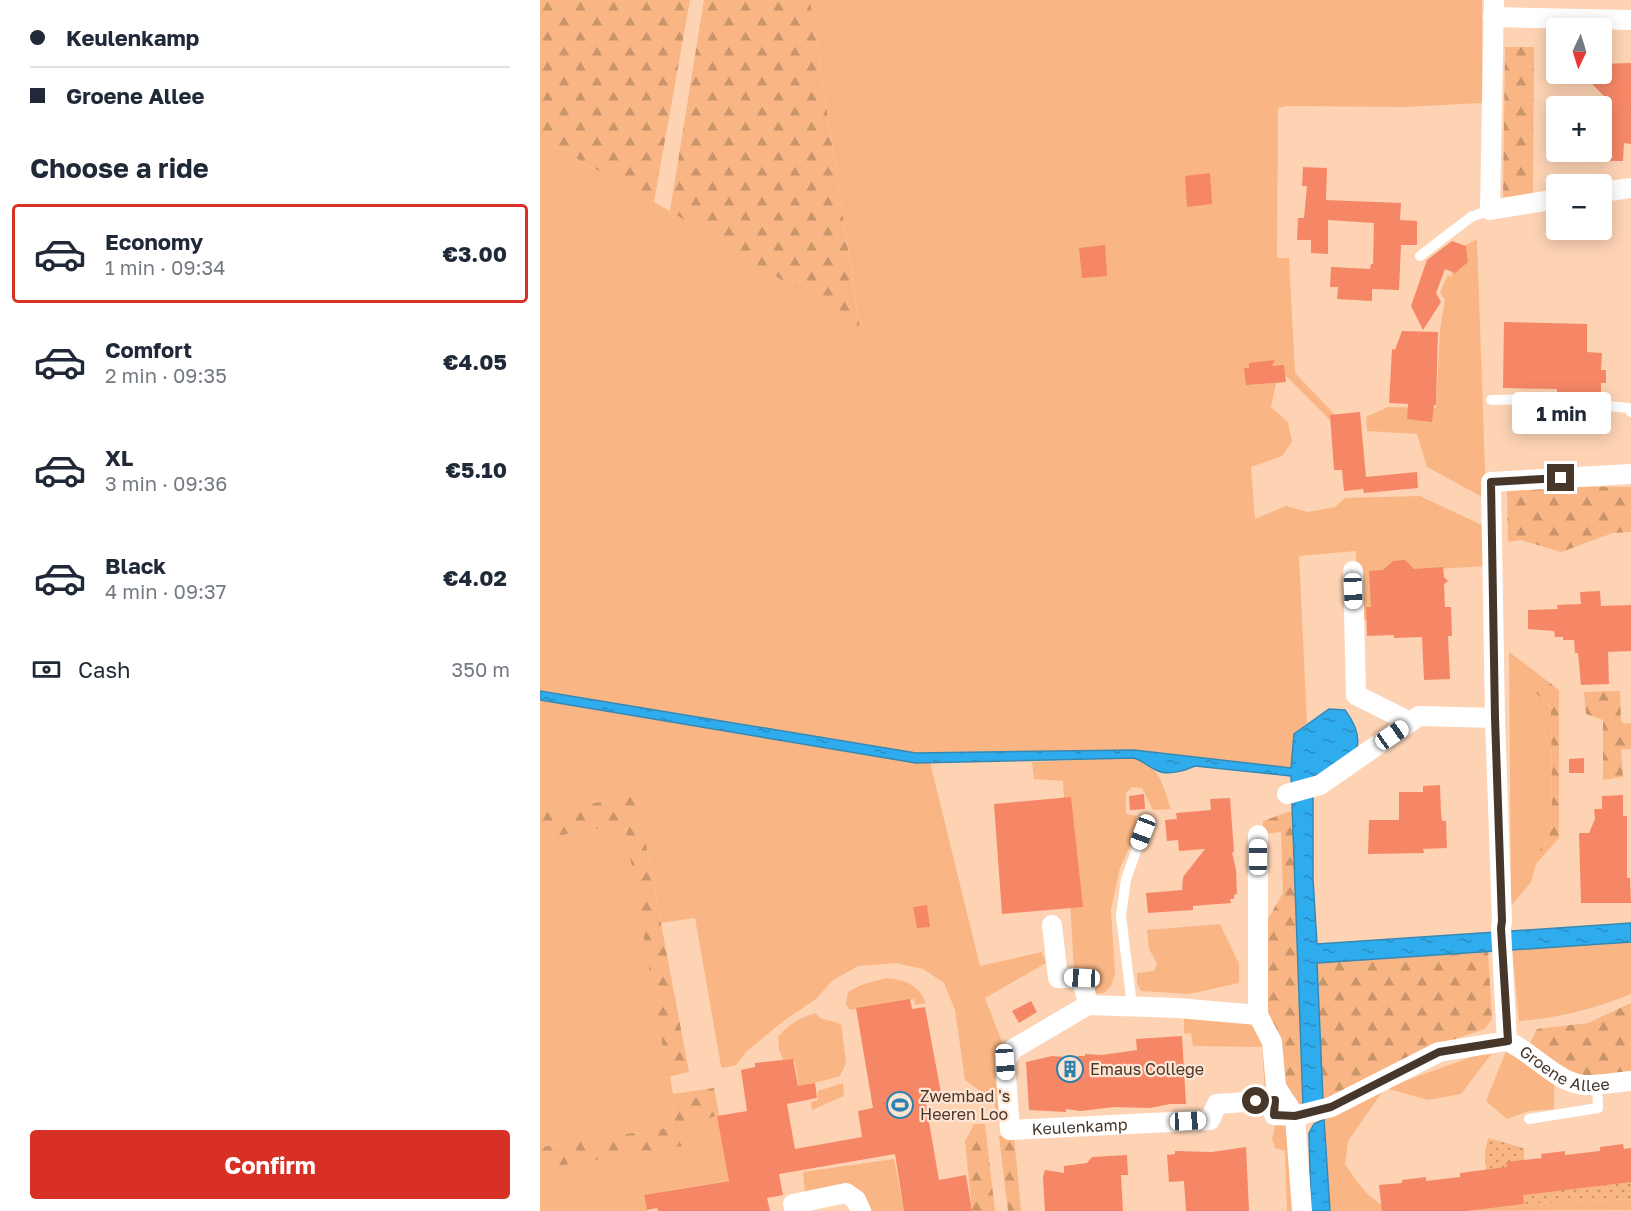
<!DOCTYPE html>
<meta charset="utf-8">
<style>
body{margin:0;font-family:"Golos Text",sans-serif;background:#f6f6f7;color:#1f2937;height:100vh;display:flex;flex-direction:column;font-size:22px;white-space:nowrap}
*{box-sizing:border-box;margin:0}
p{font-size:20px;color:#747a83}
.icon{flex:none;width:33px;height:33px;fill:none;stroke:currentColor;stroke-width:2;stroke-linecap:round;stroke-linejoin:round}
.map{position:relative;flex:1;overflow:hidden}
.drawer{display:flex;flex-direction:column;background:#fff;width:540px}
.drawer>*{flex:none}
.banner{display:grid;align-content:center;height:132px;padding:0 30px;background:#fff}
.needle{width:39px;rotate:184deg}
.tools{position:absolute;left:1006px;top:18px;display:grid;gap:12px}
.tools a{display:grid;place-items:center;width:66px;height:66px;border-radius:6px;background:#fff;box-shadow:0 3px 15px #0003;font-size:30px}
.end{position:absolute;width:27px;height:27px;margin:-14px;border:8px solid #47362a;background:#fff;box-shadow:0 0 0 3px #fff}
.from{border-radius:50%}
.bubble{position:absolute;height:42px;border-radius:6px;background:#fff;box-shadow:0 3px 15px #0003;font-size:20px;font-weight:700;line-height:42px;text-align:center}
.car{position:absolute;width:18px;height:36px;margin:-18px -9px;border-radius:8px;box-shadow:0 0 4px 2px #0007;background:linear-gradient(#fff 24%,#345 0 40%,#fff 0 76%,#345 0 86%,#fff 0)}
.banner b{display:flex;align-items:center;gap:21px;height:57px;font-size:22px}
.banner b+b{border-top:2px solid #e0e1e3}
.banner i{width:15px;height:15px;background:#1f2937}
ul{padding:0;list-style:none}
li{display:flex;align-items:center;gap:18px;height:99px;margin:0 12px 9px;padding:0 18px;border:3px solid transparent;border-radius:6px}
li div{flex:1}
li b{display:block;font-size:22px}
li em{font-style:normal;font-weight:700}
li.active{border-color:#d93025}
li>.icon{width:54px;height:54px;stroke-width:1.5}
h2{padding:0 30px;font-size:27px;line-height:72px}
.pay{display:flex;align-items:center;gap:15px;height:66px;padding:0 30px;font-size:22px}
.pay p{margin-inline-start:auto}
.action{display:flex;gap:12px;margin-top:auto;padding:12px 30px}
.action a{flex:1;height:69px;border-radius:6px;background:#d93025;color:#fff;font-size:24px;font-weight:700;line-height:69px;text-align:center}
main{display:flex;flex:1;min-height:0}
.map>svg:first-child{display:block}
.grass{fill:#f9b684}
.forest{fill:url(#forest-firs)}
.park{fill:url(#park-dots)}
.water{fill:url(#water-ripples);stroke:#3689b3;stroke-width:1.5}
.building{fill:#f58766}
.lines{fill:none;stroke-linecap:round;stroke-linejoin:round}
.service{stroke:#fff;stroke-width:10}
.minor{stroke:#fff;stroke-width:20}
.route{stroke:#47362a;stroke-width:8}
.labels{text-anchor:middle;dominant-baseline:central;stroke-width:4.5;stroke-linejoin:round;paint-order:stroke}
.street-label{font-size:16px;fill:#47362a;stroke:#fee4d1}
.poi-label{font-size:16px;fill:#47362a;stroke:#fee4d1;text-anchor:start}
</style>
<main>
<section class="drawer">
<div class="banner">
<b><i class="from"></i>Keulenkamp</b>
<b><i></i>Groene Allee</b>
</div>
<h2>Choose a ride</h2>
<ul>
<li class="active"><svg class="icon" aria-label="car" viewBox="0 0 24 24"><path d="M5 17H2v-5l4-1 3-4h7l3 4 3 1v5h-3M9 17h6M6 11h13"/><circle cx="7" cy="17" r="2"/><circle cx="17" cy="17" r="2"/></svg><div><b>Economy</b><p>1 min · 09:34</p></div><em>€3.00</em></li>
<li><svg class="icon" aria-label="car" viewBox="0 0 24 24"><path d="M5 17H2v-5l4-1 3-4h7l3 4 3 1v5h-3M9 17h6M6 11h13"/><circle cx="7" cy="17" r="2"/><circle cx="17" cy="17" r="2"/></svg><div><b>Comfort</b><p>2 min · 09:35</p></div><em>€4.05</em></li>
<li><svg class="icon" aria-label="car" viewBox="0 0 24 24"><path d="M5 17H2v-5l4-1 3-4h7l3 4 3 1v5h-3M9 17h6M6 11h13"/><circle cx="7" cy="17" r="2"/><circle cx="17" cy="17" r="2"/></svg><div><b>XL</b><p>3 min · 09:36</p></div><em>€5.10</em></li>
<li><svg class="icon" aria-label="car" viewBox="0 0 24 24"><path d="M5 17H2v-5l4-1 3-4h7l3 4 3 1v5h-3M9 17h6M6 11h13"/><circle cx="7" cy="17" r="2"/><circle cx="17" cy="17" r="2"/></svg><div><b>Black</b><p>4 min · 09:37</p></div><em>€4.02</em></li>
</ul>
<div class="pay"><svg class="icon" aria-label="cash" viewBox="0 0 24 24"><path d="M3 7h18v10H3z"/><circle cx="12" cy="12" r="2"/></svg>Cash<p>350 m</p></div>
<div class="action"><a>Confirm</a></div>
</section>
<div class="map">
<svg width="1091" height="1211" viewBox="0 0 1091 1211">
<defs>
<pattern id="forest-firs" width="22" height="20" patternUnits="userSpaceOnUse" patternTransform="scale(1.5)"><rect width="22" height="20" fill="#f9b684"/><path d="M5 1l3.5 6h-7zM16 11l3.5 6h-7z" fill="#cb956c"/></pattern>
<pattern id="park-dots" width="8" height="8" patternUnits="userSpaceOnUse" patternTransform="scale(1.5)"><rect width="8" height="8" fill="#f9b684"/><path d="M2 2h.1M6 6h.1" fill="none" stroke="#cb956c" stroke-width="1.8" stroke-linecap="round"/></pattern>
<pattern id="water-ripples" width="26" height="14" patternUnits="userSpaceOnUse" patternTransform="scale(1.5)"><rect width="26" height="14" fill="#2facee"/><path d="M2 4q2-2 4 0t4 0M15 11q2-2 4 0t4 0" fill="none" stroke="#2a8dc1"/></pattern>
</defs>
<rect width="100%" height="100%" fill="#fdd3b4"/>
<path class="grass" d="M270 0H942V103L863 107 746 106 738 108 737 258H749L755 373 799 419V429L739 369 731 407 748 422 752 442 742 456 711 467 715 519 746 506 768 512 795 507 805 498 880 496 946 527V566L833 573 832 620H818L816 551 759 556 767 723 754 734 751 768 594 750 376 753 0 691V138L130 211 320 327Z
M937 239 946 499 887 467 877 434 827 431 826 417 848 407 896 408 900 330 905 300 900 292 908 275 912 278 910 254Z
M969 652 997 673 988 686 1009 705 1011 711 1012 821 1008 838 985 872 991 882 971 906Z
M0 700 376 763 390 762 440 966 502 952 506 963 445 998 462 1042 465 1123H459L454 1101 425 1080 415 1010 404 983 383 969 356 963 318 966 292 981 276 999 242 1022 206 1052 196 1065 183 1068 181 1066 155 918 121 923 97 796 0 812Z
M594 758C621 766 622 785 631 809L613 810 602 788 592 787 586 793V814L597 816 591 844 580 868 571 910 575 973 571 986 564 993 552 994 534 971 523 781 494 779 492 762Z
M72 826 85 827 133 1094 134 1123 126 1128 0 1147V839Z
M680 924 699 964V983L649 994 601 991 597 983V973L614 971 617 963 609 949 607 930Z
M1091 942V994C1054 1009 1018 1018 979 1021L972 949Z
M346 978C365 980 378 984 386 1003L375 1005 374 999 310 1010 306 1005 308 992 321 985Z
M276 1013 280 1018 301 1024 306 1063 300 1076 259 1087 255 1061 244 1062 239 1049 238 1037C249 1024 259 1018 276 1013Z
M644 1016 714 1021 721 1032 730 1089 725 1092 722 1047 653 1046 651 1033 644 1034Z
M968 1046 1014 1082V1109L989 1111 967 1119 946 1101Z
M956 1048 921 1094 888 1100 845 1088 808 1141 805 1164C821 1187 828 1200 855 1211H790L784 1119 846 1088Z
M303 1083 304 1096 272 1110 271 1102 278 1100V1091Z
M179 1115 191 1180 104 1195 107 1211H0V1169L147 1145V1125Z
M746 1122 753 1211H747L745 1151 735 1148 732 1139 735 1126Z
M354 1159 364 1211H330L321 1197 265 1193 263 1172Z
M1091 1199V1210L912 1211 939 1206Z"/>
<path class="forest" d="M0 0H150L114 202 0 138Z
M164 0H270L320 328 130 211Z
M965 47H994L993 195 963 198Z
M988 486 1091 487V532L1073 533 1021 552 981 540 968 542 967 487Z
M997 673 1019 690V838L996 864 991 882 985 872 1008 838 1012 821 1011 711 1009 705 988 686Z
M1080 691 1081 721 1084 724 1091 723V749H1081L1083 777 1063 780V720L1046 714 1044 692Z
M97 796 149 1072 128 1077 85 827 72 826 0 839V812Z
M754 810 763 1105 751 1101 740 1083 727 1021 724 926 743 893 741 832 723 834V821Z
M948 950 952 1019 945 1029 897 1045 783 1100 777 963Z
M1091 1003V1074L1042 1078 990 1045 991 1041 997 1029 1048 1023Z
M174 1088 179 1115 147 1125 148 1145 0 1169V1147L126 1128 134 1123 133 1094Z
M434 1124H445L455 1211H432L425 1141Z
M459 1136H474L481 1211H468Z"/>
<path class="park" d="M948 1138 984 1148 985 1179 1091 1177V1199L939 1206 946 1170 945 1153Z"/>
<path class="water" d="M0 691 376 753 594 750 751 768 754 734 789 709 805 710C833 748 812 765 773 776V879L777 944 1091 923V942L777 963 783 1100 763 1105 751 776 655 766C644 771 627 776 616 770 608 766 603 761 594 758L376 763 0 700Z
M784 1119 790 1211H771L769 1133 774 1124Z"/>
<path class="building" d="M1091 63V144L1084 143 1083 161H1069V101L1042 74H1062V64Z
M763 167 787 168 786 200 861 203 860 220 877 221V245H861L859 290 832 289V301L797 299 798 287H790L791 267 830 269 831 264H833L834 223 788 220V254L771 253V240H757L758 218H764L767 186H762Z
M670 173 672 204 647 207 645 176Z
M912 241 926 246 928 262 915 273 905 269 896 293 901 302 883 330 871 306 887 260Z
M565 245 567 276 542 278 539 248Z
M964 322 1047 324V352L1062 353 1061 370H1066V383H1061V395L1017 393V389L963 388Z
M862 331 898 332 896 405H894L892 422 867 419 868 404 849 403 852 349 855 350Z
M735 360 732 366 744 365 746 382 706 385 704 368H709V363Z
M820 412 826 477 877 472 878 488 824 493 823 489 804 491 802 470H794L790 415Z
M865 560 874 569 903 567 904 577 908 581 904 584 905 607H911L912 636H908L910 679 884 680 882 637 854 638V635L827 636 826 607H831L829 571 843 570 853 561Z
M1060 591 1061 606 1091 605V651L1068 652 1069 684 1041 685 1038 653H1035L1034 640H1023V637H1015L1014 631 988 629V610L1018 609 1017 605 1041 604 1040 592Z
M1044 758V773H1029V759Z
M900 785 901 814 902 821H906L907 848 883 849 884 853 828 854 829 820H859V792H883V786Z
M604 794 605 809 590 810 589 796Z
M1083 795V816H1087V878H1090L1091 903H1041L1039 833H1049L1055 819 1054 809H1062V796Z
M531 797 543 907 462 914 454 804Z
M690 798 694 852H692L696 870 697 894 694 895V899H690L691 903 653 906V910L608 913 606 893 642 890 643 877 665 849 639 851 638 840 627 841 625 820 637 819 636 813 671 810 670 799Z
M387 905 390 927 377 928 373 907Z
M370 999 372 1009 385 1007 401 1093 388 1095V1098L385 1099 399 1180 426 1175 432 1211H364L355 1154 239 1174 243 1195 227 1198 230 1211H118L117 1208 107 1210 104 1195 189 1181 177 1116 207 1111 201 1070 215 1067V1063L253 1059 258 1086 275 1083 277 1098 247 1104 255 1149 322 1137 318 1111 333 1108 316 1008Z
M491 1001 497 1012 479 1023 472 1011Z
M642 1036 646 1104H630L610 1108 574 1107 541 1111 526 1109V1112L489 1110 486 1062 512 1056 537 1058V1056H545V1054L562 1055 597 1050 596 1039Z
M1083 1144 1084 1149 1091 1148V1182L983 1195 984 1204 926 1211H842L839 1185 862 1183V1180L886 1177V1181L920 1177V1173L967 1167 966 1162 1002 1158 1001 1154 1025 1151V1155L1060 1151V1147Z
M706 1147 709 1211H646L644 1181 629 1182 627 1155 635 1154V1151L672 1152Z
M587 1155 588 1175H581L583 1211H505L503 1177 505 1170 524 1173V1166L547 1163 552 1157Z"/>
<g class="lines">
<path class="service" d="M880 256 931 217 950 210
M951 400 1000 399 1088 408 1091 412
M592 1005 581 916 586 879 603 832
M989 1119 1058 1108 1057 1084"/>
<g class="minor">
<path d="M954 0 950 210 1017 199"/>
<path d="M953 17 1091 20"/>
<path d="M1062 192 1091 188"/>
<path d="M813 571 816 695 870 722"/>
<path d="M747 794 780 785 879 716 955 718"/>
<path d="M718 835V1015"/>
<path d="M512 925 518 978H542L548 1005"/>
<path d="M967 1041 961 928 962 921 955 718 951 482 1091 474"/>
<path id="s1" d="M967 1041C993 1052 1015 1082 1044 1085 1059 1086 1076 1082 1091 1081"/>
<path d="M255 1211 253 1204 306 1193 316 1200 321 1211"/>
<path id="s2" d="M762 1211 755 1116 736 1087 732 1042 718 1015 638 1008 548 1005 473 1049 465 1062 470 1130 670 1120 677 1104 735 1100 734 1115 755 1116 791 1107 899 1052 967 1041"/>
</g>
</g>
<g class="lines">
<path class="route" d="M716 1101 735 1100 734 1115 755 1116 791 1107 899 1052 968 1041 961 928 962 921 955 718 951 482 1021 478"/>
</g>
<defs>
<symbol id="building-ring" viewBox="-11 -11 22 22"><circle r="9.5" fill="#fee4d1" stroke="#2b81b0" stroke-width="1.5"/><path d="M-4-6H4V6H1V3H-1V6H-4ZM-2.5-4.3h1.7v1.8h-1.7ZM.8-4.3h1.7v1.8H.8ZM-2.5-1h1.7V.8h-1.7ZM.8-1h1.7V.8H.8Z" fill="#2b81b0"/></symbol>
<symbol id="stadium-ring" viewBox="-11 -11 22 22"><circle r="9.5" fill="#fee4d1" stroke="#2b81b0" stroke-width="1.5"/><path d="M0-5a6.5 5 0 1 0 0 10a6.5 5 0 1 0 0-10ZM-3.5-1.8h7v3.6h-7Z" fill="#2b81b0"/></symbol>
</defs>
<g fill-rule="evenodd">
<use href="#building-ring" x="515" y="1054" width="30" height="30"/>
<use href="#stadium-ring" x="345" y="1090" width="30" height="30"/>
</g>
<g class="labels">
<g class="street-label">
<text stroke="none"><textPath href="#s1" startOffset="66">Groene Allee</textPath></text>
<text stroke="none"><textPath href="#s2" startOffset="616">Keulenkamp</textPath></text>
</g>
<g class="poi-label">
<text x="550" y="1069">Emaus College</text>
<text x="380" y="1096">Zwembad 's<tspan x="380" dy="18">Heeren Loo</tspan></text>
</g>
</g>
</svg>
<div class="tools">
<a><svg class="needle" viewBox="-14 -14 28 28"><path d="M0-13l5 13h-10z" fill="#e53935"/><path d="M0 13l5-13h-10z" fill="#747a83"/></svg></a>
<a>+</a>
<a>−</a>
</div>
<i class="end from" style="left:716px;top:1101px"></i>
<i class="end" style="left:1021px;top:478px"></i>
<div class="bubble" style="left:972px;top:392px;width:99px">1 min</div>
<i class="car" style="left:813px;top:591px;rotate:178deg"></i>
<i class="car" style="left:852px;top:735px;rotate:55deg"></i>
<i class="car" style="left:603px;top:832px;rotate:201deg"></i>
<i class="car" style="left:718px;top:857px;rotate:0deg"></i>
<i class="car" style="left:542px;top:978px;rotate:272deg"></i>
<i class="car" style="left:465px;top:1062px;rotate:176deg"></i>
<i class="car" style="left:648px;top:1121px;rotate:87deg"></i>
</div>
</main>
